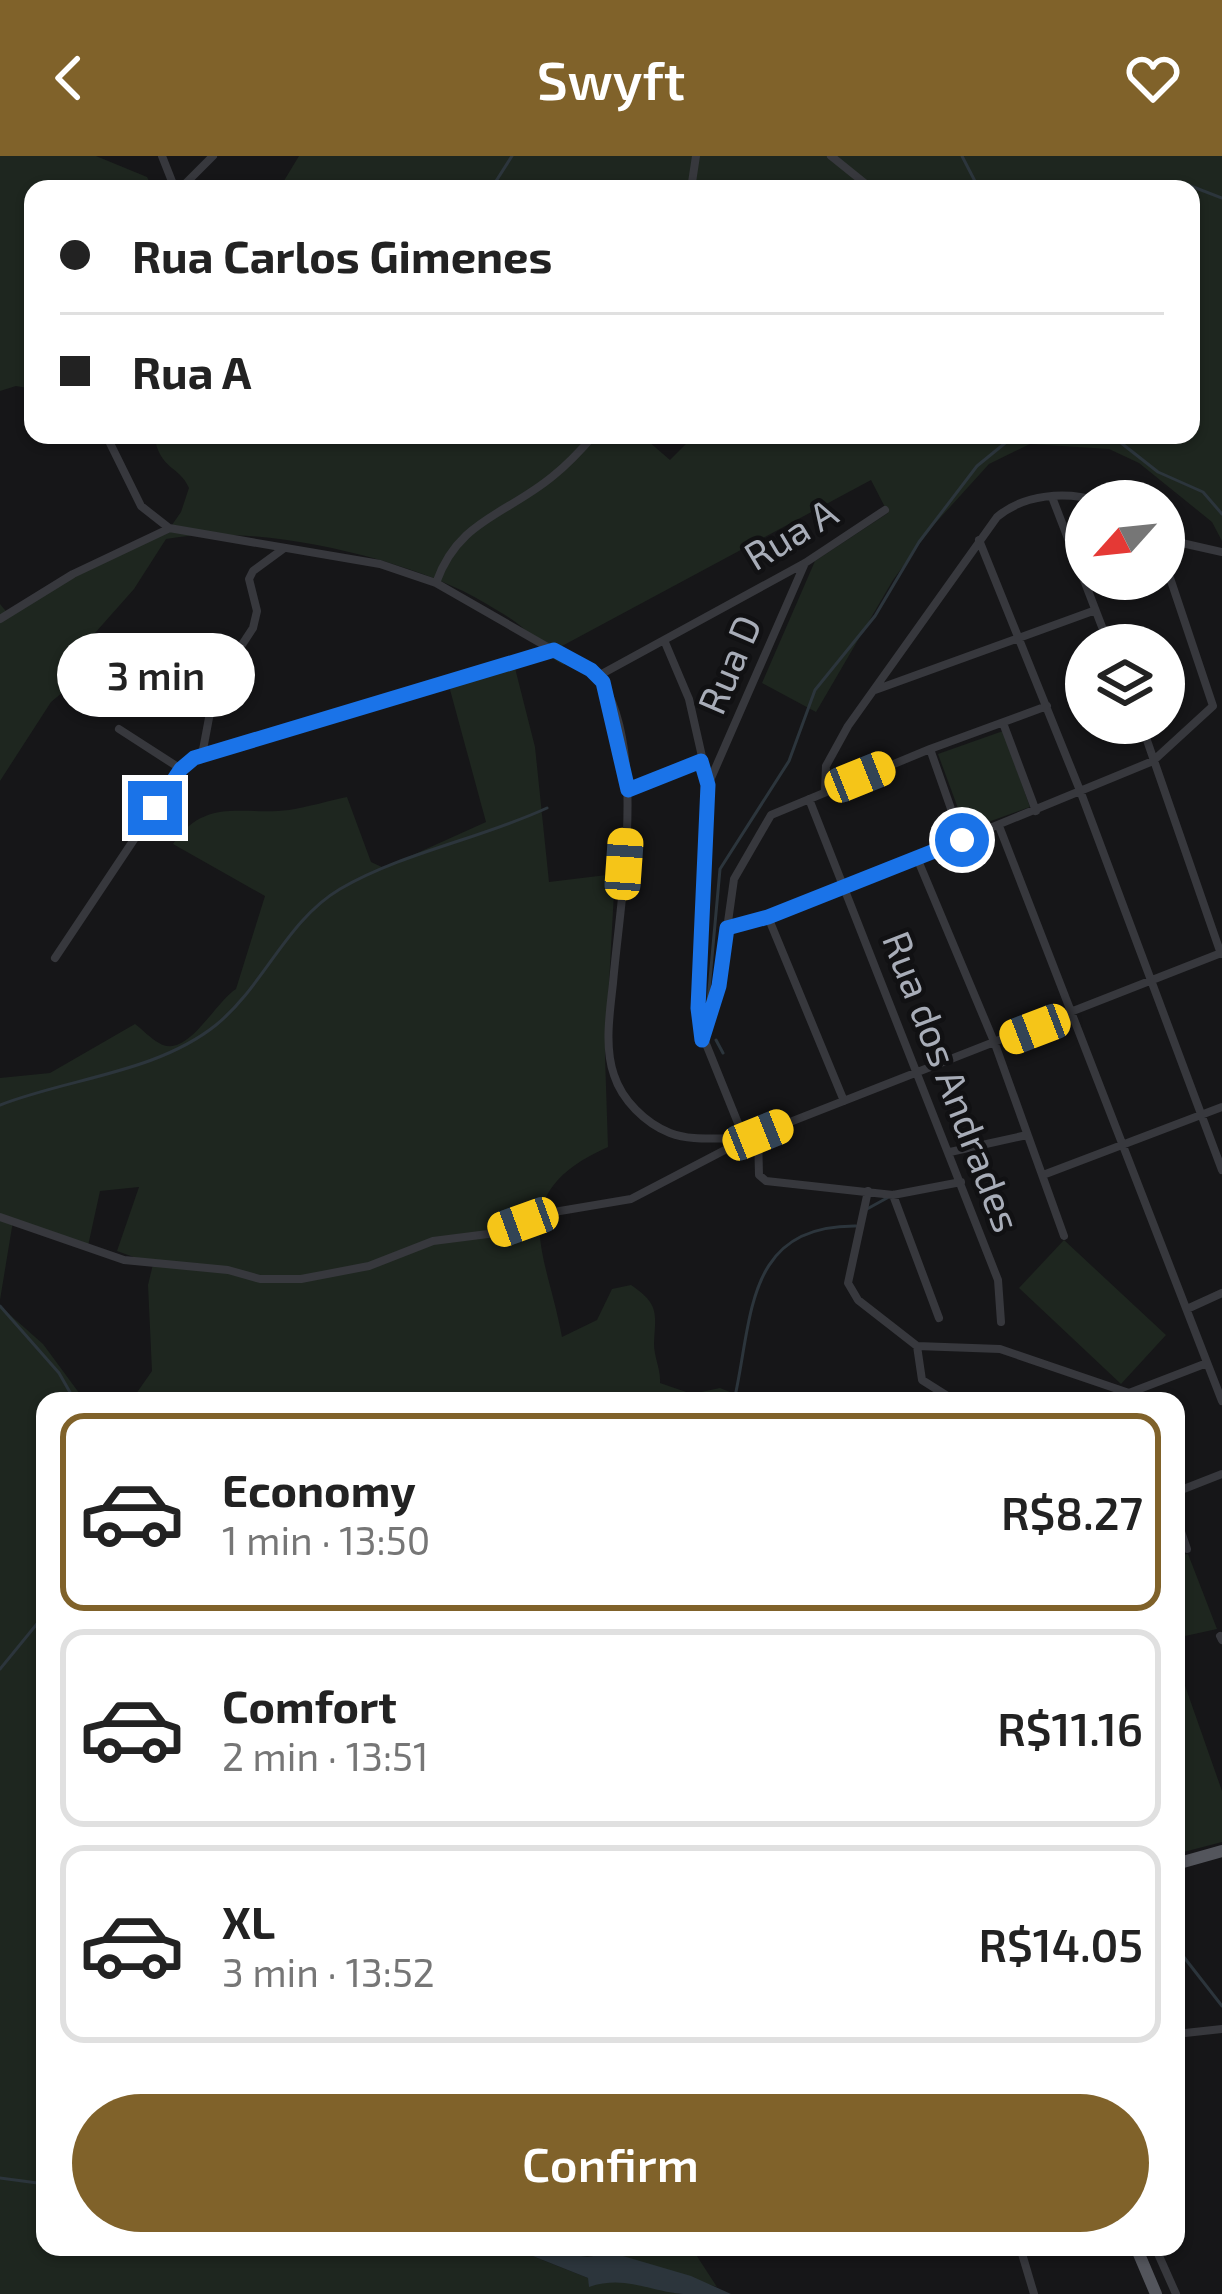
<!DOCTYPE html>
<meta charset="utf-8">
<style>
body{margin:0;font-family:"Exo 2",sans-serif;background:#f6f6f6;color:#222;height:100vh;display:flex;flex-direction:column;font-size:45px;white-space:nowrap}
*{box-sizing:border-box;margin:0}
p{font-size:39px;color:#767676}
.icon{flex:none;width:66px;height:66px;fill:none;stroke:currentColor;stroke-width:2;stroke-linecap:round;stroke-linejoin:round}
.map{position:relative;flex:1;overflow:hidden}
.details{position:absolute;left:36px;top:1236px;width:1149px;height:864px;display:flex;flex-direction:column;background:#fff;border-radius:24px;box-shadow:0 3px 9px #0004}
.details>*{flex:none}
.top-card{position:absolute;left:24px;top:24px;width:1176px;height:264px;border-radius:24px;box-shadow:0 3px 9px #0004;display:grid;align-content:center;height:264px;padding:0 36px;background:#fff}
.needle{width:78px;rotate:243deg}
.tools{position:absolute;left:1065px;top:324px;display:grid;gap:24px}
.tools a{display:grid;place-items:center;width:120px;height:120px;border-radius:50%;background:#fff;box-shadow:0 3px 9px #0004;font-size:60px}
.end{position:absolute;width:54px;height:54px;margin:-27px;border:15px solid #1a73e8;background:#fff;box-shadow:0 0 0 6px #fff}
.from{border-radius:50%}
.bubble{position:absolute;height:84px;border-radius:42px;background:#fff;box-shadow:0 3px 9px #0004;font-size:39px;font-weight:600;line-height:84px;text-align:center}
.car{position:absolute;width:36px;height:72px;margin:-36px -18px;border-radius:15px;box-shadow:0 0 9px 3px #0007;background:linear-gradient(#f5c518 24%,#345 0 40%,#f5c518 0 76%,#345 0 86%,#f5c518 0)}
.top-card b{display:flex;align-items:center;gap:42px;height:114px;font-size:45px}
.top-card b+b{border-top:3px solid #e0e0e0}
.top-card i{width:30px;height:30px;background:#222}
ul{padding:21px 0 0;list-style:none}
li{display:flex;align-items:center;gap:36px;height:198px;margin:0 24px 18px;padding:0 12px;border:6px solid #e0e0e0;border-radius:24px}
li div{flex:1}
li b{display:block;font-size:45px}
li em{font-style:normal;font-weight:600}
li.current{border-color:#80622a}
li>.icon{width:108px;height:108px;stroke-width:1.5}
.cta{display:flex;gap:24px;margin-top:auto;padding:24px 36px}
.cta a{flex:1;height:138px;border-radius:72px;background:#80622a;color:#fff;font-size:48px;font-weight:600;line-height:138px;text-align:center}
header{display:flex;justify-content:space-between;align-items:center;height:156px;padding:0 36px;background:#80622a;color:#fff;font-size:54px;font-weight:600}
.map>svg:first-child{display:block}
.green{fill:#1e261f}
.water{fill:#2c353c}
.lines{fill:none;stroke-linecap:round;stroke-linejoin:round}
.stream{stroke:#2c353c;stroke-width:3}
.minor{stroke:#37383d;stroke-width:8}
.primary{stroke:#53555c;stroke-width:12}
.route{stroke:#1a73e8;stroke-width:15}
.labels{text-anchor:middle;dominant-baseline:central;stroke-width:9;stroke-linejoin:round;paint-order:stroke}
.street-label{font-size:39px;fill:#a8adb8;stroke:#111113}
</style>
<header><svg class="icon" aria-label="back" viewBox="0 0 24 24"><path d="M15 5l-7 7 7 7"/></svg>Swyft<svg class="icon" aria-label="heart" viewBox="0 0 24 24"><path d="M12 20l-8-8c-3-5 5-10 8-4 3-6 11-1 8 4z"/></svg></header>
<div class="map">
<svg width="1222" height="2138" viewBox="0 0 1222 2138">
<rect width="100%" height="100%" fill="#161618"/>
<path class="green" d="M0 0H96L147 21 151 29 147 33 130 29 126 33H33V233L16 230 0 235Z
M299 0H1222V385L1212 366 1139 307 1109 293 1030 288 989 308 931 372 893 424 816 556 762 527 815 405 888 357 871 324 562 490 564 509C545 500 539 486 524 473 513 463 498 455 485 447 410 402 253 366 166 383L134 433 95 477 69 531 51 546 0 625V448L9 459 61 427 167 376 181 356 189 332C179 309 160 315 154 279H641L670 304 695 279H1191V33H279Z
M515 512 535 591 549 726 615 718 605 900 608 991C503 1038 546 1093 562 1181L597 1164 612 1133 631 1129C661 1149 655 1159 654 1188 654 1201 661 1214 660 1227L692 1238 720 1232 752 1245H131L152 1215 148 1129 153 1108 117 1095 139 1031 100 1035 88 1090 13 1065 0 1144V922L50 917 135 868C143 874 150 882 159 887 187 904 214 847 236 833L265 740 173 688C206 640 243 660 289 654 308 651 328 645 347 641L371 706 384 712 486 666 449 530Z
M1003 575 1030 651 966 674 938 598Z
M1064 1084 1166 1179 1121 1228 1019 1132Z
M0 1150 43 1188 85 1245H45V2091H510L588 2122 640 2125 679 2138H0Z
M1188 1398 1217 1473 1176 1482V1399Z
M1176 1504 1222 1635V1686L1176 1698Z
M553 2091H691L717 2131 606 2095C588 2105 570 2101 553 2091Z"/>
<path class="water" d="M510 2091C522 2091 537 2089 550 2091 571 2095 584 2108 606 2095L691 2120 731 2138C715 2138 699 2138 683 2138 648 2135 625 2119 589 2131L588 2122Z"/>
<g class="lines">
<path class="stream" d="M962 0 979 33
M491 33 512 0
M1170 33 1183 27 1222 42
M1111 279 1158 316 1203 336 1222 358
M707 856 720 713 789 605 815 534 875 460 919 386 977 310 1015 279
M716 884 723 897
M0 949C69 922 156 917 216 869 264 830 286 765 340 733 404 696 480 683 547 652
M867 1053 887 1042
M0 1150 59 1217 75 1245
M734 1245C753 1163 744 1069 856 1070
M0 1513 45 1458
M1176 1791 1222 1850
M0 2022 45 2028"/>
<path class="minor" d="M162 0 175 33
M831 0 872 33
M180 33 213 0
M691 33 696 0
M106 279 141 350 169 372 380 408 436 427 598 520C649 590 620 744 613 827 610 855 604 891 614 919 622 944 645 967 670 977 694 986 718 981 743 983
M1052 341 1109 489
M1164 383 1222 396
M979 384 1081 637 1222 1014
M436 427C458 364 506 359 553 320 568 308 582 293 594 279
M0 463 73 418 168 373
M664 484 689 543 708 627
M598 520 805 407 885 354
M875 534 1093 455
M1003 567 1036 655
M1141 567 1221 798
M119 573 181 613
M930 593 962 684
M202 599 215 530 253 472 257 455 249 423 253 415 283 393
M628 634 701 605
M825 635 826 610 848 570 997 361C1024 338 1066 335 1098 345
M809 643 998 1124 1001 1166
M999 670 1222 1245
M917 702 995 888 1064 1080
M768 761 844 945
M727 772 844 732 1153 605 1213 550 1164 404
M55 802 181 613 194 602 552 494
M703 881 719 830 734 723 771 659 930 593 1047 550
M758 979 759 1019 766 1025 893 1039 961 1026
M744 982 698 868 708 629 805 407
M950 996 1027 979
M1043 1019 1222 951
M868 1035 848 1127 858 1144 917 1190 1000 1193 1129 1237 1207 1207
M893 1039 939 1162
M0 1061 124 1104 228 1114 260 1123H301L369 1110 433 1085 488 1078 554 1056 631 1043 744 984 1221 797
M1187 1153 1222 1137
M917 1190 922 1224 949 1241
M1176 1336 1222 1318
M1176 1361 1187 1393
M1220 1480 1222 1484
M1176 1878 1222 1873
M1020 2091 1034 2138
M1155 2091 1176 2138
M960 2092 964 2091"/>
<path class="primary" d="M1176 1708 1222 1695
M1136 2091 1156 2138"/>
</g>
<g class="lines">
<path class="route" d="M155 652 181 613 194 602 554 494 591 514 603 526 628 634 701 605 708 629 698 852 702 884 719 830 727 772 768 761 962 684"/>
</g>
<g class="labels">
<g class="street-label">
<text transform="translate(790 377) rotate(-31)">Rua A</text>
<text transform="translate(728 508) rotate(-67)">Rua D</text>
<text transform="translate(953 925) rotate(69)">Rua dos Andrades</text>
</g>
</g>
</svg>
<div class="tools">
<a><svg class="needle" viewBox="-14 -14 28 28"><path d="M0-13l5 13h-10z" fill="#e53935"/><path d="M0 13l5-13h-10z" fill="#767676"/></svg></a>
<a><svg class="icon" aria-label="layers" viewBox="0 0 24 24"><path d="M12 4l9 5-9 5-9-5zM3 14l9 5 9-5"/></svg></a>
</div>
<i class="end from" style="left:962px;top:684px"></i>
<i class="end" style="left:155px;top:652px"></i>
<div class="bubble" style="left:57px;top:477px;width:198px">3 min</div>
<i class="car" style="left:860px;top:621px;rotate:68deg"></i>
<i class="car" style="left:624px;top:708px;rotate:4deg"></i>
<i class="car" style="left:1035px;top:873px;rotate:249deg"></i>
<i class="car" style="left:758px;top:979px;rotate:68deg"></i>
<i class="car" style="left:523px;top:1066px;rotate:250deg"></i>
<div class="top-card">
<b><i class="from"></i>Rua Carlos Gimenes</b>
<b><i></i>Rua A</b>
</div>
<section class="details">
<ul>
<li class="current"><svg class="icon" aria-label="car" viewBox="0 0 24 24"><path d="M5 17H2v-5l4-1 3-4h7l3 4 3 1v5h-3M9 17h6M6 11h13"/><circle cx="7" cy="17" r="2"/><circle cx="17" cy="17" r="2"/></svg><div><b>Economy</b><p>1 min · 13:50</p></div><em>R$8.27</em></li>
<li><svg class="icon" aria-label="car" viewBox="0 0 24 24"><path d="M5 17H2v-5l4-1 3-4h7l3 4 3 1v5h-3M9 17h6M6 11h13"/><circle cx="7" cy="17" r="2"/><circle cx="17" cy="17" r="2"/></svg><div><b>Comfort</b><p>2 min · 13:51</p></div><em>R$11.16</em></li>
<li><svg class="icon" aria-label="car" viewBox="0 0 24 24"><path d="M5 17H2v-5l4-1 3-4h7l3 4 3 1v5h-3M9 17h6M6 11h13"/><circle cx="7" cy="17" r="2"/><circle cx="17" cy="17" r="2"/></svg><div><b>XL</b><p>3 min · 13:52</p></div><em>R$14.05</em></li>
</ul>
<div class="cta"><a>Confirm</a></div>
</section>
</div>
